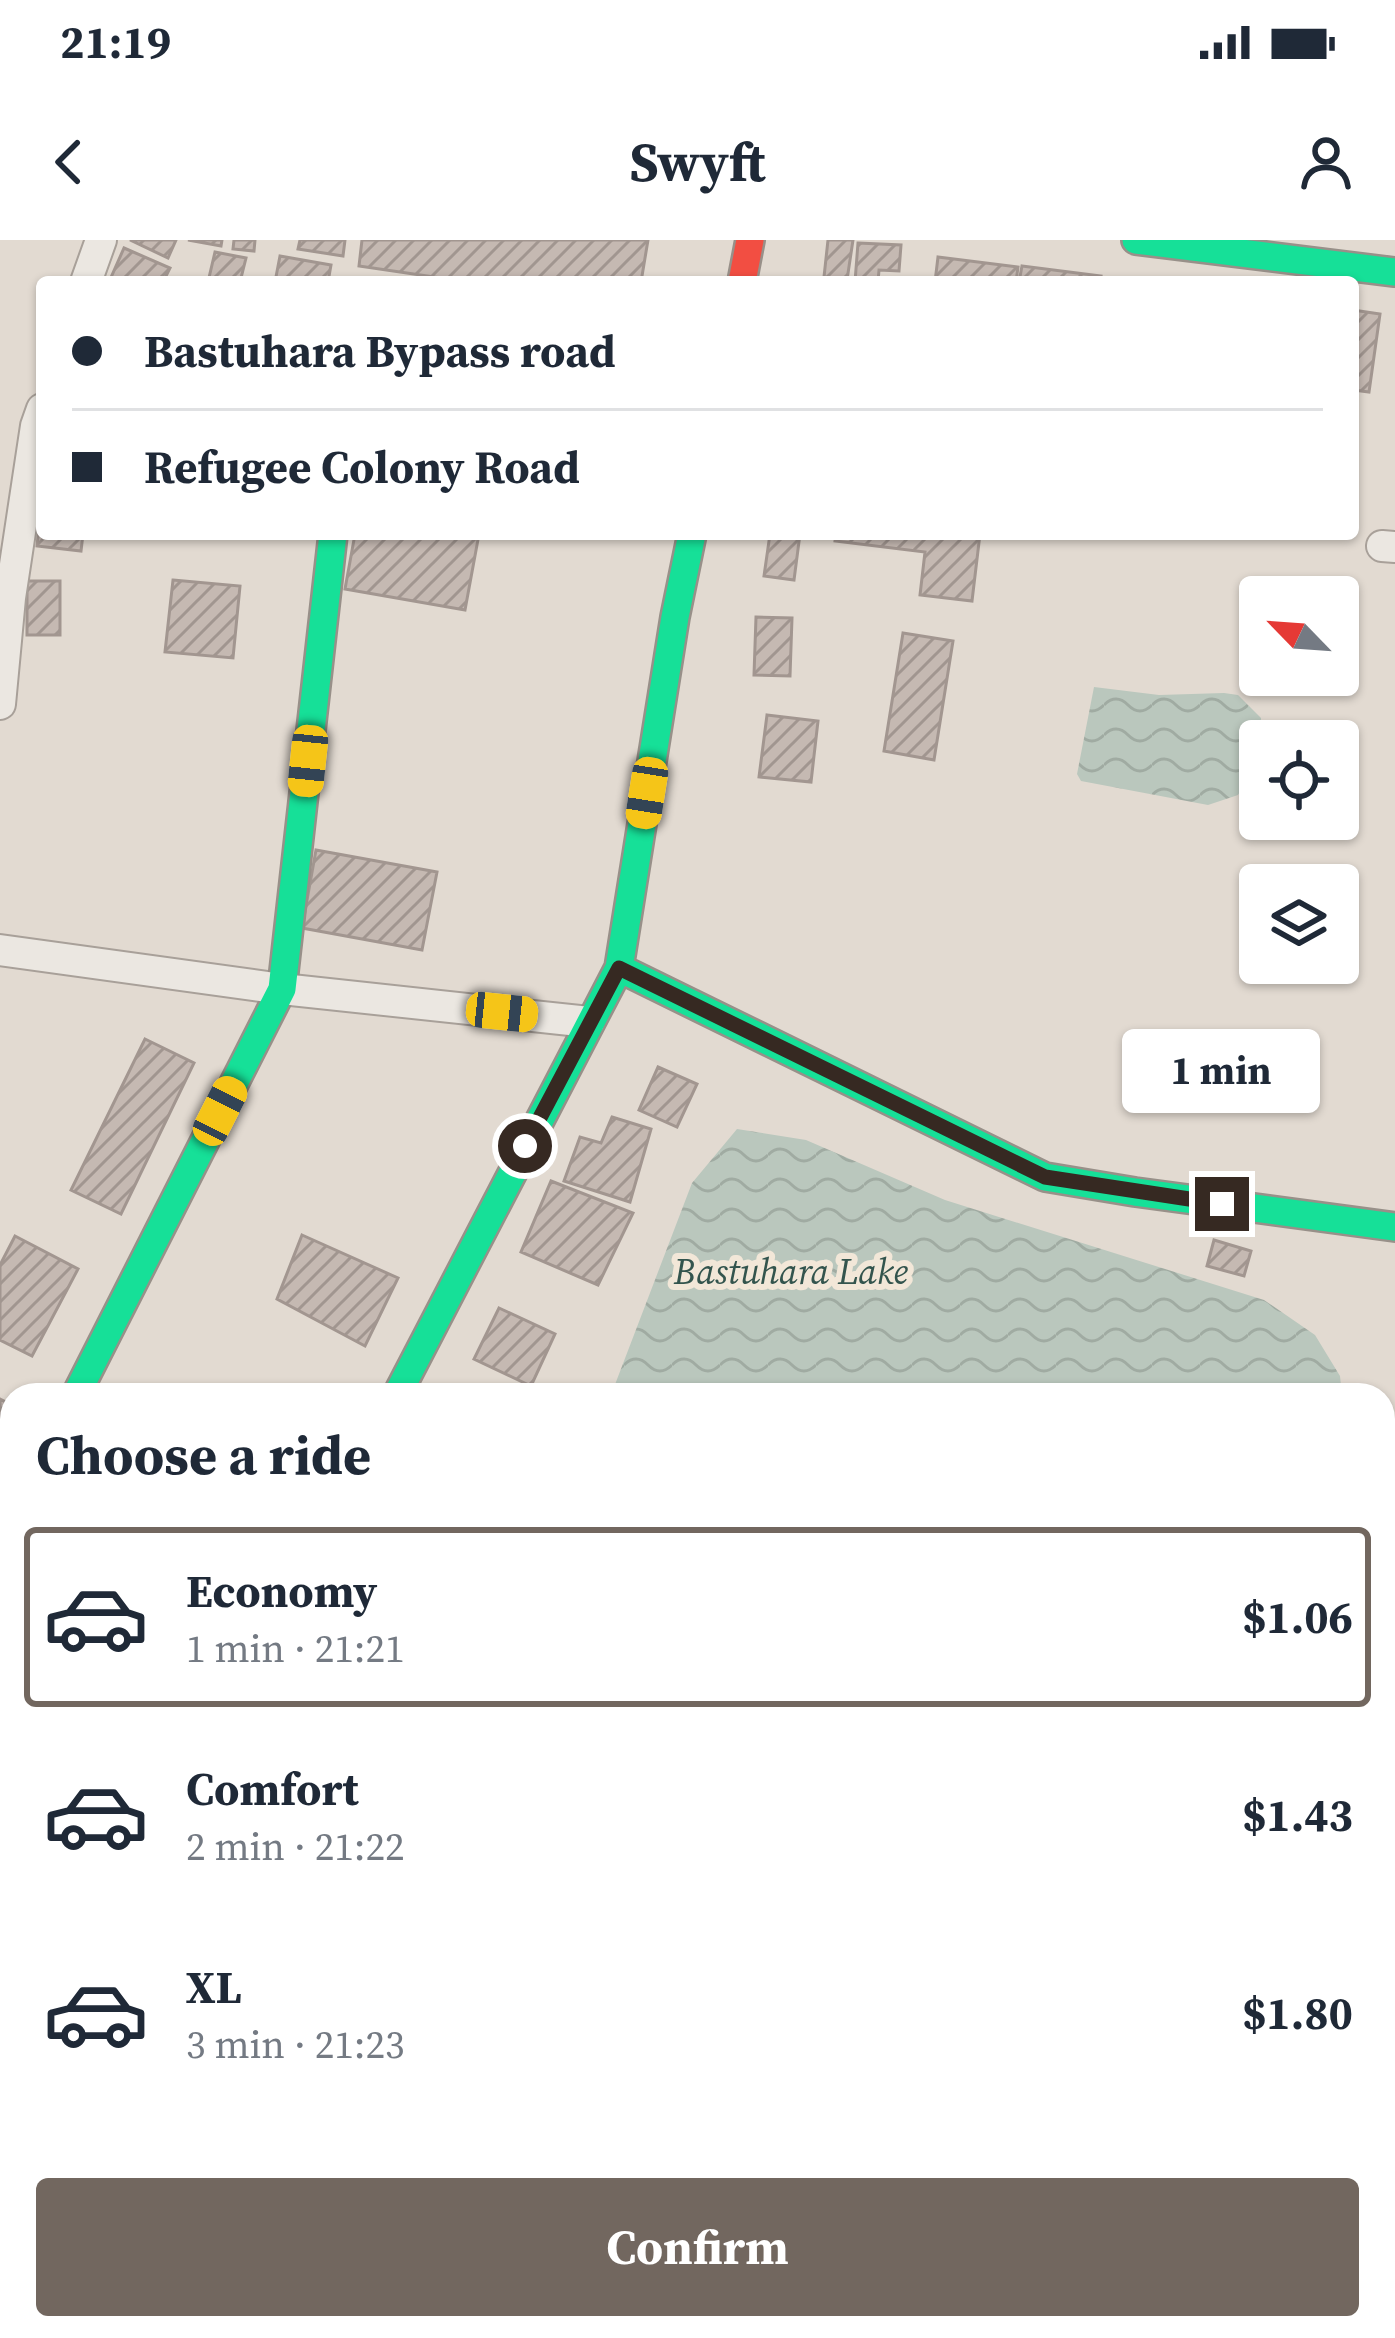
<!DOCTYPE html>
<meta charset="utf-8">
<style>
body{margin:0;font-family:"Source Serif 4",serif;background:#f6f6f7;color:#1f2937;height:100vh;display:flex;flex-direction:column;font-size:45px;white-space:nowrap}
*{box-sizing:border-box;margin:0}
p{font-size:39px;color:#747a83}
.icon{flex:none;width:66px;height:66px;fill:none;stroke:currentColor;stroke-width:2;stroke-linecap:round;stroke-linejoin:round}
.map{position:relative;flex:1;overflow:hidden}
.details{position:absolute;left:0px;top:1143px;width:1395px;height:957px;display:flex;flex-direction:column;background:#fff;border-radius:36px 36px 0 0;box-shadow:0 3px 9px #0004}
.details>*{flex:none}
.guide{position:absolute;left:36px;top:36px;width:1323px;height:264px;border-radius:12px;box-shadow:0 3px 9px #0004;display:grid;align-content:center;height:264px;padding:0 36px;background:#fff}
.needle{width:78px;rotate:295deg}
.buttons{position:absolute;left:1239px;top:336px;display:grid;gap:24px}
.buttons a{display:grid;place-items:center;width:120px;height:120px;border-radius:12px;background:#fff;box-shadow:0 3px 9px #0004;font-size:60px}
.end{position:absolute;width:54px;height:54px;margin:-27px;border:15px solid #362922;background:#fff;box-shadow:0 0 0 6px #fff}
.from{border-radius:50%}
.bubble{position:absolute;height:84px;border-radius:12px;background:#fff;box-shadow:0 3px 9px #0004;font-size:39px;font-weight:700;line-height:84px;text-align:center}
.car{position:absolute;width:36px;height:72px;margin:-36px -18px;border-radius:15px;box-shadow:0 0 9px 3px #0007;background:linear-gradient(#f5c518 24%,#345 0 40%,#f5c518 0 76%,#345 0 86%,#f5c518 0)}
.guide b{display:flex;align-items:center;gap:42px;height:114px;font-size:45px}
.guide b+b{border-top:3px solid #e0e1e3}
.guide i{width:30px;height:30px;background:#1f2937}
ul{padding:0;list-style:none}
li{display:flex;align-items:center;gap:36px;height:180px;margin:0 24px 18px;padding:0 12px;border:6px solid transparent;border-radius:12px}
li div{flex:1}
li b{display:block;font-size:45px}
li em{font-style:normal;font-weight:700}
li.current{border-color:#72675f}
li>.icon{width:108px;height:108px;stroke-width:1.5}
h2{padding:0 36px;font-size:54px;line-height:144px}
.button{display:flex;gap:24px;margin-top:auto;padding:24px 36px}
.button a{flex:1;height:138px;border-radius:12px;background:#72675f;color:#fff;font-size:48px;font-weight:700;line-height:138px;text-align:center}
.status{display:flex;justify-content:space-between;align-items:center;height:84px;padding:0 60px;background:#fff;direction:ltr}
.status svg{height:33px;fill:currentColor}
header{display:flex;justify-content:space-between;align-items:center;height:156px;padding:0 36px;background:#fff;font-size:54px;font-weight:700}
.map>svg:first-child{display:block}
.water{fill:url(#water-waves)}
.building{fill:url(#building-hatch);stroke:#a29690;stroke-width:3}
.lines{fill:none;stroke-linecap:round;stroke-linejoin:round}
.street-casing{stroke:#a8a099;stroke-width:34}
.fast-casing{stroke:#989089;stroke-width:32}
.jam-casing{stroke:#989089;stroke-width:32}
.street{stroke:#ebe7e1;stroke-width:30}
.fast{stroke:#16e098;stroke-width:27}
.jam{stroke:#f24e42;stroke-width:27}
.route{stroke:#362922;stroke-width:15}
.labels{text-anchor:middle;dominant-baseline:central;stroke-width:12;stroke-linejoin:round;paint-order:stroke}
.water-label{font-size:36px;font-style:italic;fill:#33544d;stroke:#f2e7d8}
</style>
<div class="status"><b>21:19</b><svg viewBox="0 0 49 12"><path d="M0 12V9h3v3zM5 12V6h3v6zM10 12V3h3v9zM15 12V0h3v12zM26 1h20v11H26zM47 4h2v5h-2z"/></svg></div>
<header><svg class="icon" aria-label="back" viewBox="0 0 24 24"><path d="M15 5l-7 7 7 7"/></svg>Swyft<svg class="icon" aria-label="person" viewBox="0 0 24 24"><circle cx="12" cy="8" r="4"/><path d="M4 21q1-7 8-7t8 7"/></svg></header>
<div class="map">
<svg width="1395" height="2098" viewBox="0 0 1395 2098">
<defs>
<pattern id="water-waves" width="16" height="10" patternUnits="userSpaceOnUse" patternTransform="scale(3)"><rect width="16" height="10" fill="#bac7bd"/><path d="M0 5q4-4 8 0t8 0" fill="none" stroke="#a0aba2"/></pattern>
<pattern id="building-hatch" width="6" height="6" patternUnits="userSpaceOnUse" patternTransform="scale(3)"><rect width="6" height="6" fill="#c5b9b2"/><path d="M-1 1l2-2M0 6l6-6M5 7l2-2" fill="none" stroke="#a19690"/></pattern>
</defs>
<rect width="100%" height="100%" fill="#e2dad1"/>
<path class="water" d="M1094 447 1159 455 1224 453 1238 455 1261 478 1260 518 1238 555 1208 565 1081 541 1077 534Z
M737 889 806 900 945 960 1264 1060 1315 1095 1340 1136 1342 1155H611L692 943Z
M1383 1678 1395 1687V2098H902L882 2088H1383Z"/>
<path class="building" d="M130 0H176L168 18Z
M188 0H222L221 6Z
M234 0H255L254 11 233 9Z
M300 0H345L343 16 298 9Z
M362 0H648L641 42H468L359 26Z
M828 0H853L847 40 824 37Z
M858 3 901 5 899 31 879 30 878 42H855Z
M124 8 170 28 163 42H109Z
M215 12 246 18 240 42H208Z
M280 16 331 25 328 42H275Z
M938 17 1018 27 1016 42H935Z
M1022 26 1101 36 1100 42H1019Z
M1353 70 1380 74 1369 152 1353 150Z
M41 267 42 294H83L81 311 37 306Z
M355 294H479L465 370 345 349Z
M770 294H800L794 340 764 336Z
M836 294H980L972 361 920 355 925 312 835 301Z
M173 340 240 346 233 418 165 412Z
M27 341H60V395H27Z
M756 377 792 378 790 436 754 435Z
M903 393 953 401 934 520 884 511Z
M767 475 818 481 811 542 759 537Z
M316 610 437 632 422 710 302 688Z
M145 799 194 823 121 974 71 950Z
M658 827 697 844 677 887 639 870Z
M612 877 651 889 630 962 564 941 580 897 601 903Z
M551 941 633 973 598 1045 521 1012Z
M302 995 398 1038 365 1106 277 1059Z
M15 996 78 1029 32 1116 0 1100V1025Z
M1214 1000 1251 1011 1244 1036 1207 1026Z
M499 1068 555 1094 531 1146 474 1119Z
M0 1159 12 1165V1195L0 1221Z
M1383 1253H1395V1300H1383Z
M1387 1312H1395V1345L1384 1344Z
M1383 1375 1395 1377V1413L1383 1411Z
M1383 1474 1395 1476V1529L1383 1527Z
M0 1968 12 1974V2063L0 2058Z
M531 2088H552L573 2098H526Z"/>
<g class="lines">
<defs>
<path id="street" d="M86 42 101 0
M1382 306 1395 307
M0 464 10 358 36 186 42 169
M0 710 282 749 589 782
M0 1276 11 1282 0 1305
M0 1574 12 1579"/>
<path id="fast" d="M1136 0 1395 32
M619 728 1045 937 1135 952 1395 987
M76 1155 282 749 333 294
M397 1155 619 728 675 377 692 294"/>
<path id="jam" d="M742 42 750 0
M217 2088 218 2098"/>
</defs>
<use href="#street" class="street-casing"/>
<use href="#fast" class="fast-casing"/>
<use href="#jam" class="jam-casing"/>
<use href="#street" class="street"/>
<use href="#fast" class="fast"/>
<use href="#jam" class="jam"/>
</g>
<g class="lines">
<path class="route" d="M525 906 619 728 1045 937 1222 964"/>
</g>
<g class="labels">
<g class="water-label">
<text x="791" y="1031">Bastuhara Lake</text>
</g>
</g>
</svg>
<div class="buttons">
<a><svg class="needle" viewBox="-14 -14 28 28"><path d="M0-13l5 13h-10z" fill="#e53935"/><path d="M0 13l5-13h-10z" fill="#747a83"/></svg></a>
<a><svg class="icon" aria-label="locate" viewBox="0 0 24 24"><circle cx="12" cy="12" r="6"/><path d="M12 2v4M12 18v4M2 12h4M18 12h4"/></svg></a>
<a><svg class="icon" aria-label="layers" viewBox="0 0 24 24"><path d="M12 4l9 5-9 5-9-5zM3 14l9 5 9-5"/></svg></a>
</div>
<i class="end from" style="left:525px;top:906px"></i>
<i class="end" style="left:1222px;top:964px"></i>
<div class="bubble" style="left:1122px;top:789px;width:198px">1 min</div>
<i class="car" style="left:308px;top:521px;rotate:186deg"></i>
<i class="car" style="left:647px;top:553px;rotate:189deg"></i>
<i class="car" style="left:502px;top:772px;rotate:96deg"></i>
<i class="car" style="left:220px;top:871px;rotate:27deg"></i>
<div class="guide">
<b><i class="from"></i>Bastuhara Bypass road</b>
<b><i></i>Refugee Colony Road</b>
</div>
<section class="details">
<h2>Choose a ride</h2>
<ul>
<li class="current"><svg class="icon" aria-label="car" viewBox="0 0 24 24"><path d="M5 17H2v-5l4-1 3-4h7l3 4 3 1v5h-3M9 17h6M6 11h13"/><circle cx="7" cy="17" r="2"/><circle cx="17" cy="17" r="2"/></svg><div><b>Economy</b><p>1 min · 21:21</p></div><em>$1.06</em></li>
<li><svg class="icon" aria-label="car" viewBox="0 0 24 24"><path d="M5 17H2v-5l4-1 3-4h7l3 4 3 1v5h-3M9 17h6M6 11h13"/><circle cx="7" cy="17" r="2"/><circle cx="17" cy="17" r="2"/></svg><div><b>Comfort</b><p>2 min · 21:22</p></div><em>$1.43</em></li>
<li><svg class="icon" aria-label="car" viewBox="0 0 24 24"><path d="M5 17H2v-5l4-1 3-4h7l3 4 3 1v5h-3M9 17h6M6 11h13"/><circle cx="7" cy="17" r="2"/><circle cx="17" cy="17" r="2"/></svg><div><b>XL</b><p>3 min · 21:23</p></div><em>$1.80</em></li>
</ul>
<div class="button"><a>Confirm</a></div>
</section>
</div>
